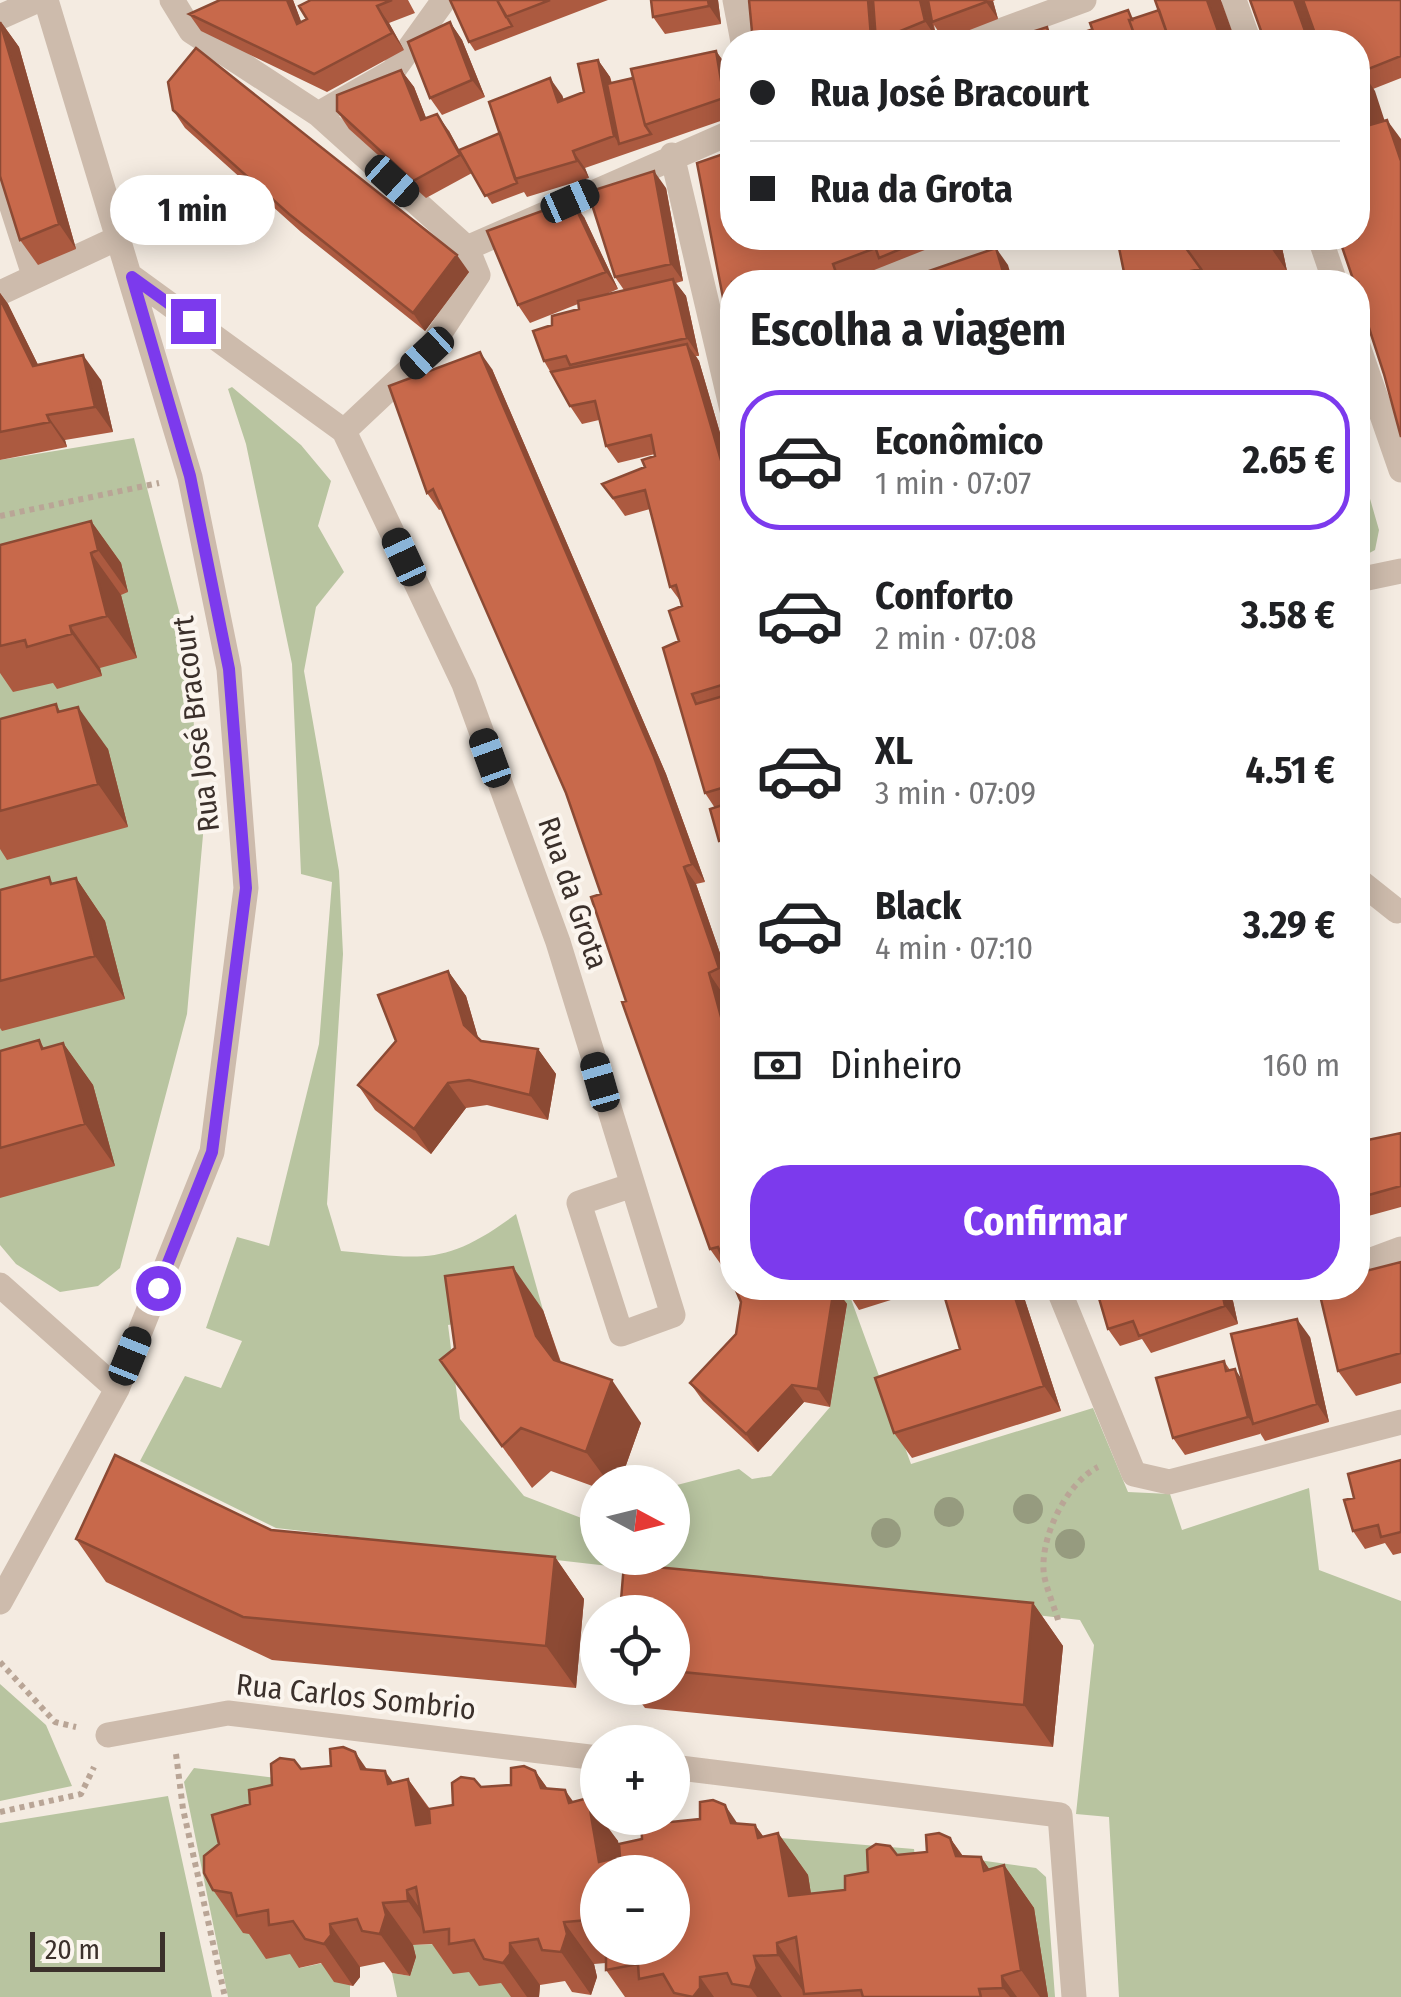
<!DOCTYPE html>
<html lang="pt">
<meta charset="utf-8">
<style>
body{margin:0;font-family:"Fira Sans Condensed",sans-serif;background:#f2f2f2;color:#202124;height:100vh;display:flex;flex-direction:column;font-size:38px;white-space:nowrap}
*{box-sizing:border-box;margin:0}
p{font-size:32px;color:#757577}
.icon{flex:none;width:55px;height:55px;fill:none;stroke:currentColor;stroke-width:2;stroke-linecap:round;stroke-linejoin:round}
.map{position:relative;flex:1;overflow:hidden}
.details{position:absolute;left:720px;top:270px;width:650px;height:1030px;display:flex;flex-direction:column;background:#fff;border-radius:40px;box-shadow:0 5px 25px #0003}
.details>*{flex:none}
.hud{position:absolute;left:720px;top:30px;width:650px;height:220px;border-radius:40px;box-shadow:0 5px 25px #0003;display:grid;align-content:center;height:220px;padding:0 30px;background:#fff}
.needle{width:65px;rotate:97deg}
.controls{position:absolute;left:580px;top:1465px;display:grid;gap:20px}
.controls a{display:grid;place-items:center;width:110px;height:110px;border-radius:50%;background:#fff;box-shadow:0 5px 25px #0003;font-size:50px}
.scale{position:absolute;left:30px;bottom:25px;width:135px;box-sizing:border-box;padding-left:10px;border:5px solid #3b302b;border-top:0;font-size:28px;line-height:35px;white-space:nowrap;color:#3b302b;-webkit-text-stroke:8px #fbf5ee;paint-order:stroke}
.end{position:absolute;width:45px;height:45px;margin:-22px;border:12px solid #7c3aed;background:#fff;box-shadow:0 0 0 5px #fff}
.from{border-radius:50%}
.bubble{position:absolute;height:70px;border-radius:35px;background:#fff;box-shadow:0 5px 25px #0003;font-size:32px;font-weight:700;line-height:70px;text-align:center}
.car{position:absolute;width:30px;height:60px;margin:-30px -15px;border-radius:12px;box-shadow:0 0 8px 2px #0007;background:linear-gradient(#222 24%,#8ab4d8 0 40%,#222 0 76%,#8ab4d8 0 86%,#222 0)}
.hud b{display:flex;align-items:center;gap:35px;height:95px;font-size:38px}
.hud b+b{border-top:2px solid #e0e0e0}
.hud i{width:25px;height:25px;background:#202124}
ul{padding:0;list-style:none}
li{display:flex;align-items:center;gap:30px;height:140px;margin:0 20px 15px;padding:0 10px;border:5px solid transparent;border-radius:40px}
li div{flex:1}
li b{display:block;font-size:38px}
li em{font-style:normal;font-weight:700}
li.current{border-color:#7c3aed}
li>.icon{width:90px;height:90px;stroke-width:1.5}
h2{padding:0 30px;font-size:45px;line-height:120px}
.pay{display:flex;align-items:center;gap:25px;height:110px;padding:0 30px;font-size:38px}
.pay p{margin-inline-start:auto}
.cta{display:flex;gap:20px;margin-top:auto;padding:20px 30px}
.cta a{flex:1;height:115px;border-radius:40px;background:#7c3aed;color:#fff;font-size:40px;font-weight:700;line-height:115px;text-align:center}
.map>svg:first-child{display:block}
.green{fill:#b8c4a0}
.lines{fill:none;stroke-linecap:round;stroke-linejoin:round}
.path{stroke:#b9a596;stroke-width:6;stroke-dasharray:5 5;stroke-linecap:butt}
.minor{stroke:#cdbbac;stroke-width:25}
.tree{fill:#969b7f}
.wall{fill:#ac5a40;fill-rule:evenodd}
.shaded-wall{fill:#8c4a34}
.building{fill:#c8694b;stroke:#8c4a34;stroke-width:2.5}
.route{stroke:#7c3aed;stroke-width:12}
.labels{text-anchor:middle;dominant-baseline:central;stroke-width:8;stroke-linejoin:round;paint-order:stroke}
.street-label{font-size:30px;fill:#3b302b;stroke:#fbf5ee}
</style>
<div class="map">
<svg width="1401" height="1997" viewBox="0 0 1401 1997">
<rect width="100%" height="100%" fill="#f4ebe1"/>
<path class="green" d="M232 387 301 445 331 481 318 526 344 572 316 607 304 671 339 871 343 954 327 1204 341 1251C424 1259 446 1266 516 1214L543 1310 448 1325 460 1419 524 1496 597 1524 598 1558H672L673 1486 739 1469 752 1479 771 1476 830 1407 847 1305 819 1288H847L911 1464 1093 1408 1128 1492 1170 1494 1182 1530 1309 1488 1319 1570 1401 1601V1997H1119L1109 1817 1076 1814 1094 1645 1080 1620 276 1528 140 1461 185 1376 221 1388 242 1341 206 1328 237 1237 269 1246 319 1044 332 882 301 874 292 664 246 444 228 389Z
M134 438 187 642 203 835 187 1014 120 1268 98 1286 60 1292 16 1264 0 1245V460Z
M1358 457 1379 530 1375 550 1358 559Z
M0 1684 46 1725 72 1786 0 1801Z
M194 1768 317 1783 260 1935 298 1953 300 1968 323 1963 350 1985V1997H228L184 1782Z
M168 1796 212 1997H0V1823Z
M708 1832 914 1849 919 1889 818 1939Z
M942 1855 1036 1868 1046 1877 1055 1997H1048Z
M437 1944 503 1982 512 1997H397L392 1973 410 1976 416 1957 413 1945Z"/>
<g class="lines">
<path class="path" d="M0 516 159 483
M1058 1620C1054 1606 1047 1590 1044 1575 1039 1539 1066 1483 1098 1467
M0 1662 55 1722 76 1727
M176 1754 183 1809 225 1997
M0 1812 81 1794 94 1767"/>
<path class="minor" d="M172 0 191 31 318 114 467 248 478 275 427 353 344 431
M735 0 743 42
M1234 0 1249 42
M0 17 38 0
M970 42 1084 0
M318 114 393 71 444 0
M672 155 732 410
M0 170 34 275
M1320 238 1335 282
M467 248 732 132
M132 277 344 431 464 684 558 942 673 1315 621 1334 579 1203 630 1186
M873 279 988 238
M0 293 120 237
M1358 346 1401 470
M1358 580 1401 571
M1358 880 1397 911
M1358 1265 1401 1249
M0 1285 117 1389
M1058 1288 1134 1474 1169 1482 1401 1422
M0 1602 117 1389 212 1152 246 888 229 669 190 477 46 0
M108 1735 228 1713 598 1758
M672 1767 1060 1815 1074 1997"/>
</g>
<g class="tree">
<circle cx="1028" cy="1509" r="15"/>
<circle cx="949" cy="1512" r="15"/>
<circle cx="886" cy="1533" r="15"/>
<circle cx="1070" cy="1544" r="15"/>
</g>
<path class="wall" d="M220 0H293L301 22 307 19 311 0H408L415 13 389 23 404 50 327 92 201 31 189 14Z
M450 0H608L475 51 469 42Z
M718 0 721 24 665 34 653 17Z
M749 0H995L993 1 998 19 944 40 934 25 937 39 928 42H753Z
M1401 0V78L1373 89 1384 121 1401 437 1358 42Z
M1 22 19 47 76 249 38 265 20 240Z
M450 22 462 40 485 97 442 115 430 98Z
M716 51 728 68 732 94V117L585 168 589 178 527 197 524 192 492 204 472 173 426 198 349 129 337 111 401 70 414 87 426 118 449 131 459 150 500 133 562 95 564 100 584 92 598 60 610 77 612 83 633 78Z
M173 110 469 272 425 331 301 232 185 128Z
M666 188 683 281 676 283 686 296 699 356H696L699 361 732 474V858H731L719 841 715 808 705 793 679 641 682 606 681 602 670 587 650 509 625 516 602 484 645 467 655 454 618 463 606 446 599 420 582 424 570 406 544 361 552 325 579 309 578 304 530 323 518 305 584 217 618 289 604 295 624 290 615 277Z
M732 238H955L854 278 857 282H732V337L730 334Z
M1117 238H1280L1287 271 1233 282H1126Z
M0 293 8 304 38 365 101 380 113 432 65 440 67 447 0 460Z
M492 369 666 774 705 882 696 884 731 985 721 991 732 1031V1281L726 1265 722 1266 710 1249 626 1001 601 894 566 793 442 509 439 510 427 493Z
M91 521 121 563 128 592 121 595 137 658 100 668 102 676 57 689 53 683 13 692 0 673V545Z
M56 704 60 711 108 749 128 827 7 860 0 849V719Z
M76 878 105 921 125 999 2 1031 0 1028V890L54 884Z
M448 971 466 996 478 1038 481 1041 538 1049 556 1074 548 1120 487 1105 466 1108 431 1154 375 1110 358 1085 396 1041Z
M39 1040 44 1048 63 1043 93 1085 115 1166 0 1198V1051Z
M1401 1133V1207L1361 1218 1358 1213V1142Z
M1401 1262V1383L1356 1396 1338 1371 1358 1288Z
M835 1288 847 1304 830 1407 804 1402 758 1452 703 1401 690 1383 736 1334 741 1302Z
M845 1288H929L859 1310Z
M942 1288H1021L1061 1411 912 1458 894 1433 960 1349Z
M1096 1288H1223L1233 1301 1238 1324 1151 1353 1142 1339 1120 1346 1108 1329Z
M543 1310 561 1362 641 1423 620 1482H598V1488L551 1471 532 1488 440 1360Z
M1310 1337 1329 1422 1265 1441 1260 1433V1434L1185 1455 1173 1438 1224 1361 1230 1370 1242 1380Z
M1401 1460V1553L1393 1555 1385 1543 1365 1549 1353 1531 1354 1498Z
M271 1530 555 1557 584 1599 576 1688 272 1660 106 1582 76 1539Z
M1033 1603 1063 1646 1053 1747 645 1708 630 1688H672V1612Z
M331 1766 367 1770 394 1783 408 1779 430 1809 453 1805 481 1787 511 1785 535 1771 548 1789 573 1802 588 1798 598 1812V1818L618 1841 619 1848 642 1839 671 1822 755 1825 763 1836 778 1833 808 1875 811 1894 845 1890 868 1872 897 1855 927 1852 950 1838 963 1856 981 1857 989 1869 1004 1865 1034 1908 1048 1997H625L606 1970V1963L594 1964 597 1977 591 1995 572 1992 565 1981 540 1985 539 1997H511L501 1983 479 1986 469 1972 453 1974 432 1944 413 1945 416 1957 410 1976 392 1973 384 1962 360 1967V1977L353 1986 334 1982 321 1963 299 1968 290 1954 266 1959 249 1934 243 1933 213 1890 219 1844 250 1804 272 1785 301 1769ZM598 1872 672 1948H598Z"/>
<path class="shaded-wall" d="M287 0H293L309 42 297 24Z
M708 0H718L721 24 709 6Z
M868 0H883L877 42 871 37Z
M920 0H929L932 22 937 39 925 21Z
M985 0 993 1 998 19 986 2Z
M1207 0H1221L1236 42H1222Z
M1294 0H1309L1324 42H1309Z
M377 6 389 23 404 50 392 33Z
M1 22 19 47 76 249 59 224Z
M450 22 462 40 485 97 472 80Z
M1047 27 1058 42H1051Z
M716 51 728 68 732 94V110L724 98Z
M598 60 610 77 624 143 619 144 614 136Z
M1358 66 1375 91 1400 168 1370 125 1358 87Z
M401 70 414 87 434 138 421 120Z
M550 78 562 95 570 119 558 102Z
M437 114 449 131 472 173 460 155Z
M1387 120 1401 139V161Z
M573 151 585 168 589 178 577 161Z
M654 171 666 188 683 281 671 264Z
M572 200 584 217 618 289 606 272Z
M1264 238H1280L1287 271Z
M996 248 1008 265 1013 282H1006Z
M457 255 469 272 425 331 413 313Z
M673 279 686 296 699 356 687 338Z
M0 293 8 304 51 391 33 366 0 299Z
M687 344 699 361 732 474V498Z
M480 352 492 369 666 774 705 882 692 864Z
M83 355 101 380 113 432 95 407Z
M47 415 65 440 67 447 50 422Z
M91 521 121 563 128 592 98 550Z
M91 553 121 595 137 658 107 616Z
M70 626 100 668 102 676 72 634Z
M78 707 108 749 128 827 98 784Z
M684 867 696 884 731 985 719 968Z
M76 878 105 921 125 999 95 956Z
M448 971 466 996 482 1051 464 1025Z
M709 973 721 991 732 1031V1057Z
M63 1043 93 1085 115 1166 85 1124Z
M538 1049 556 1074 548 1120 530 1095Z
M448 1083 466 1108 431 1154 414 1129Z
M513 1267 543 1310 566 1379 536 1336Z
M835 1288 847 1304 830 1407 818 1389Z
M1012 1288H1021L1061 1411 1044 1386Z
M1221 1288H1223L1233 1301 1238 1324 1225 1306Z
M1297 1319 1310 1337 1329 1422 1317 1404Z
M1235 1369 1247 1387 1253 1424 1260 1434 1248 1417Z
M612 1380 641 1423 620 1482H608L586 1452Z
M792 1385 804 1402 758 1452 746 1434Z
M555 1557 584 1599 576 1688 546 1646Z
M1033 1603 1063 1646 1053 1747 1024 1705Z
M355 1752 384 1794 361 1769Z
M385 1771 413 1811 408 1779 438 1822 445 1867 388 1784Z
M535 1771 565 1813 541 1788Z
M565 1790 594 1831 588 1798 598 1812V1818H601L618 1841 623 1872 599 1862 569 1803Z
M725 1805 754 1848 731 1823Z
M755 1825 784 1866 778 1833 808 1875 818 1939 789 1896 758 1838Z
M950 1838 980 1881 956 1856Z
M981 1857 1009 1898 1004 1865 1034 1908 1048 1997H1040L1021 1970Z
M407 1890 435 1930 429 1931 408 1901Z
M383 1903 413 1945 416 1957 410 1976 380 1934Z
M587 1909 598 1924V1933L588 1920Z
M564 1922 594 1964 597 1977 591 1995 561 1952Z
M330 1924 360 1967V1977L353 1986 324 1944Z
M510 1943 540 1985 539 1997H527L503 1963Z
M777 1943 807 1986 805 1994 778 1955Z
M754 1956 782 1997H757L750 1987Z
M1002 1976 1017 1997H1010L1003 1988Z
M700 1977 714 1997H693Z"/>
<path class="building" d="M220 0H287L297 24 307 19 299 6 311 0H392L377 6 392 33 314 74 189 14Z
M450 0H497L512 26 469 42Z
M497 0H550L506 17Z
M651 0H708L709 6 653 17Z
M749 0H868L871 37 855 42H753Z
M873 0H920L925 21 876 41Z
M928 0H985L986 2 932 22Z
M1155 0H1207L1222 42H1170Z
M1250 0H1294L1309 42H1265Z
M1303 0H1401V56L1361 72 1358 66V42H1318Z
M1128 10 1132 20H1129L1137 42H1097L1090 23Z
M1159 10 1170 42H1137L1129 20Z
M0 22 59 224 20 240 0 176Z
M450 22 472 80 430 98 408 42Z
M1047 27 1051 42H1014L1013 38Z
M1090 30 1094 42H1056Z
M196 48 457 255 413 313 289 214 173 110 168 82Z
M716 51 724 98 645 125 631 69Z
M598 60 614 136 573 151 577 161 515 179 489 102 550 78 558 102 584 92 578 64Z
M401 70 421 120 437 114 460 155 413 181 337 111V95Z
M633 78 645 125 651 134 619 144 607 84Z
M1358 87 1370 125 1387 120 1401 161V437L1384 374 1358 294V282H1354L1339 238H1358Z
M500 133 517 183 485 196 459 150Z
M732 151V238H869L873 249 833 264 839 281 852 275 855 282H732V332L730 334 697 163Z
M654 171 671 264 615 277 588 192Z
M572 200 606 272 518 305 487 231Z
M872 238H927L879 258Z
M1117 238H1182L1183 244 1201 269 1135 282H1126Z
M1182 238H1215L1183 244Z
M996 248 1006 282H897Z
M673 279 687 338 570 365 566 356 544 361 533 331 552 325V316L579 309 578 301Z
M0 299 33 366 83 355 95 407 47 415 50 422 0 432Z
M687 344 732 498V682L692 694 696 704 730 694 732 700V785L705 793 663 648 679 641 669 611 682 606 676 585 670 587 645 490 613 498 602 484 645 467 642 460 655 456 651 435 606 446 595 401 570 406 551 372Z
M480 352 654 757 692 864 684 867 719 968 709 973 732 1057V1281L718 1247 710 1249 622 1002 626 1001 591 897 601 894 566 793 433 489 427 493 389 386Z
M91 521 98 550 91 553 107 616 70 626 72 634 27 647 25 640 0 646V545Z
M56 704 58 712 78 707 98 784 0 811V719Z
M732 802V837L719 841 710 809Z
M49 877 51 884 76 878 95 956 0 981V890Z
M448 971 464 1025 481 1041 538 1049 530 1095 469 1080 448 1083 414 1129 358 1085 396 1041 378 995Z
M39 1040 42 1049 63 1043 85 1124 0 1148V1051Z
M1401 1133V1186L1358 1198V1142Z
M1401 1262V1353L1338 1371 1319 1291 1332 1288H1358V1273Z
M513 1267 536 1336 554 1360 612 1380 586 1452 521 1428 502 1446 440 1360 455 1348 445 1276Z
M735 1288H834L818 1389 792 1385 746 1434 690 1383 736 1334 741 1302Z
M845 1288H862L847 1292Z
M942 1288H1012L1044 1386 894 1433 875 1378 960 1349Z
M1096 1288H1221L1225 1306 1139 1336 1133 1321 1108 1329Z
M1297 1319 1317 1404 1253 1424 1231 1334Z
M1224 1361 1226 1371 1235 1369 1248 1417 1173 1438 1156 1378Z
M115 1455 271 1530 555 1557 546 1646 243 1617 76 1539Z
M1401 1460V1532L1381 1537 1378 1525 1353 1531 1344 1500 1354 1498 1348 1474Z
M624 1564 1033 1603 1024 1705 672 1671V1612H620Z
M343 1747 355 1752 361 1769 385 1771 388 1784 408 1779 416 1825 430 1823 429 1809 453 1805 452 1783 461 1777 474 1779 481 1787 511 1785V1768L524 1766 535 1771 541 1788 565 1790 569 1803 588 1798 599 1862 620 1857 619 1844 642 1839 641 1818H667L671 1822 700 1819V1802L713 1800 725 1805 731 1823 755 1825 758 1838 778 1833 789 1896 845 1890V1876L868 1872 867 1850 876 1844 890 1846 897 1855 927 1852 926 1835 939 1833 950 1838 956 1856 981 1857 984 1871 1004 1865 1021 1970 1002 1976 1003 1988 979 1989 981 1997H863L861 1990 804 1994 796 1937 777 1943 778 1955 754 1956 757 1968 750 1987 732 1984 727 1973 700 1977V1988L693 1997 674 1993 663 1974 639 1979 638 1964 606 1970V1948H672V1872H598V1906L587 1909 588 1920 564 1922 567 1934 561 1952 542 1950 538 1939 510 1943V1954L503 1963 484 1959 474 1940 449 1944V1929L424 1932 416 1887 407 1890 408 1901 383 1903 386 1915 380 1934 362 1931 357 1919 330 1924 331 1935 324 1944 305 1939 293 1921 269 1925 268 1910 237 1916 231 1893 213 1890 204 1873V1856L219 1844 212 1815 250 1804 249 1790 272 1785 271 1764 280 1758 294 1760 301 1769 331 1766 330 1749Z"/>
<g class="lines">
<path class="route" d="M158 1288 212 1152 246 888 229 669 190 476 132 277 193 321"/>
</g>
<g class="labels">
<g class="street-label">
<text transform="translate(196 724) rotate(-97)">Rua José Bracourt</text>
<text transform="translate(573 893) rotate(71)">Rua da Grota</text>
<text transform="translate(356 1697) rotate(6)">Rua Carlos Sombrio</text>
</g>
</g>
</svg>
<div class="controls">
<a><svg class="needle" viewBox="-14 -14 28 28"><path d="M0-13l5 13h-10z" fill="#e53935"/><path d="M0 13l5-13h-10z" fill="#757577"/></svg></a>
<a><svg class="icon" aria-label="locate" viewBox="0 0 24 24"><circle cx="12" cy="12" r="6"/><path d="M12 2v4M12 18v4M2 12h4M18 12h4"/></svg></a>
<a>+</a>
<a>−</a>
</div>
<div class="scale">20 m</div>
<i class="end from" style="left:158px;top:1288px"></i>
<i class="end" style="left:193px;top:321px"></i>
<div class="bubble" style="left:110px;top:175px;width:165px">1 min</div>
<i class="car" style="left:392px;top:181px;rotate:132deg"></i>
<i class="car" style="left:570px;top:201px;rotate:66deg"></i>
<i class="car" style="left:427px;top:353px;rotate:227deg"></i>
<i class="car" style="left:404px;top:557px;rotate:335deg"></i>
<i class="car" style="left:490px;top:758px;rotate:340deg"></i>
<i class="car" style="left:600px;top:1082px;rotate:344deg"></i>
<i class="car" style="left:130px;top:1356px;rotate:22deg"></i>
<div class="hud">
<b><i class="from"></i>Rua José Bracourt</b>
<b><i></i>Rua da Grota</b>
</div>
<section class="details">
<h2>Escolha a viagem</h2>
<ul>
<li class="current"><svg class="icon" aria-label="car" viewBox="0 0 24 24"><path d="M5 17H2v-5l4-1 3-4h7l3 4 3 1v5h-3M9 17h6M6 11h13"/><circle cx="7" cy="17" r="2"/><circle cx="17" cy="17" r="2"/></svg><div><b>Econômico</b><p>1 min · 07:07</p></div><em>2.65 €</em></li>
<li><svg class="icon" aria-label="car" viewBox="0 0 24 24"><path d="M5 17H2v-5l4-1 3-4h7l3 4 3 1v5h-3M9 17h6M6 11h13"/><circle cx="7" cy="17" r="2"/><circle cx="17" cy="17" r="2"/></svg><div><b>Conforto</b><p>2 min · 07:08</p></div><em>3.58 €</em></li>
<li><svg class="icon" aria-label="car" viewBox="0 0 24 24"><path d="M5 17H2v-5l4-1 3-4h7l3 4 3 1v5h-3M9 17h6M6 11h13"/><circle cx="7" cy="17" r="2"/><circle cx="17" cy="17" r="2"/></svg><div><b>XL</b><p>3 min · 07:09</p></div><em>4.51 €</em></li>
<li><svg class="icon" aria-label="car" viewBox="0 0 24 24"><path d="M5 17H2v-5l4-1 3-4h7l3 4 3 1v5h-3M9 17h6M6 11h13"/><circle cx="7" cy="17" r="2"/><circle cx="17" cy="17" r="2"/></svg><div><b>Black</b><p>4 min · 07:10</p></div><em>3.29 €</em></li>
</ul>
<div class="pay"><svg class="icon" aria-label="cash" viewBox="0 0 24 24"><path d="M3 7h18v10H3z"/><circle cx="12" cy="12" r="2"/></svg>Dinheiro<p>160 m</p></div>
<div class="cta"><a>Confirmar</a></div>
</section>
</div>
